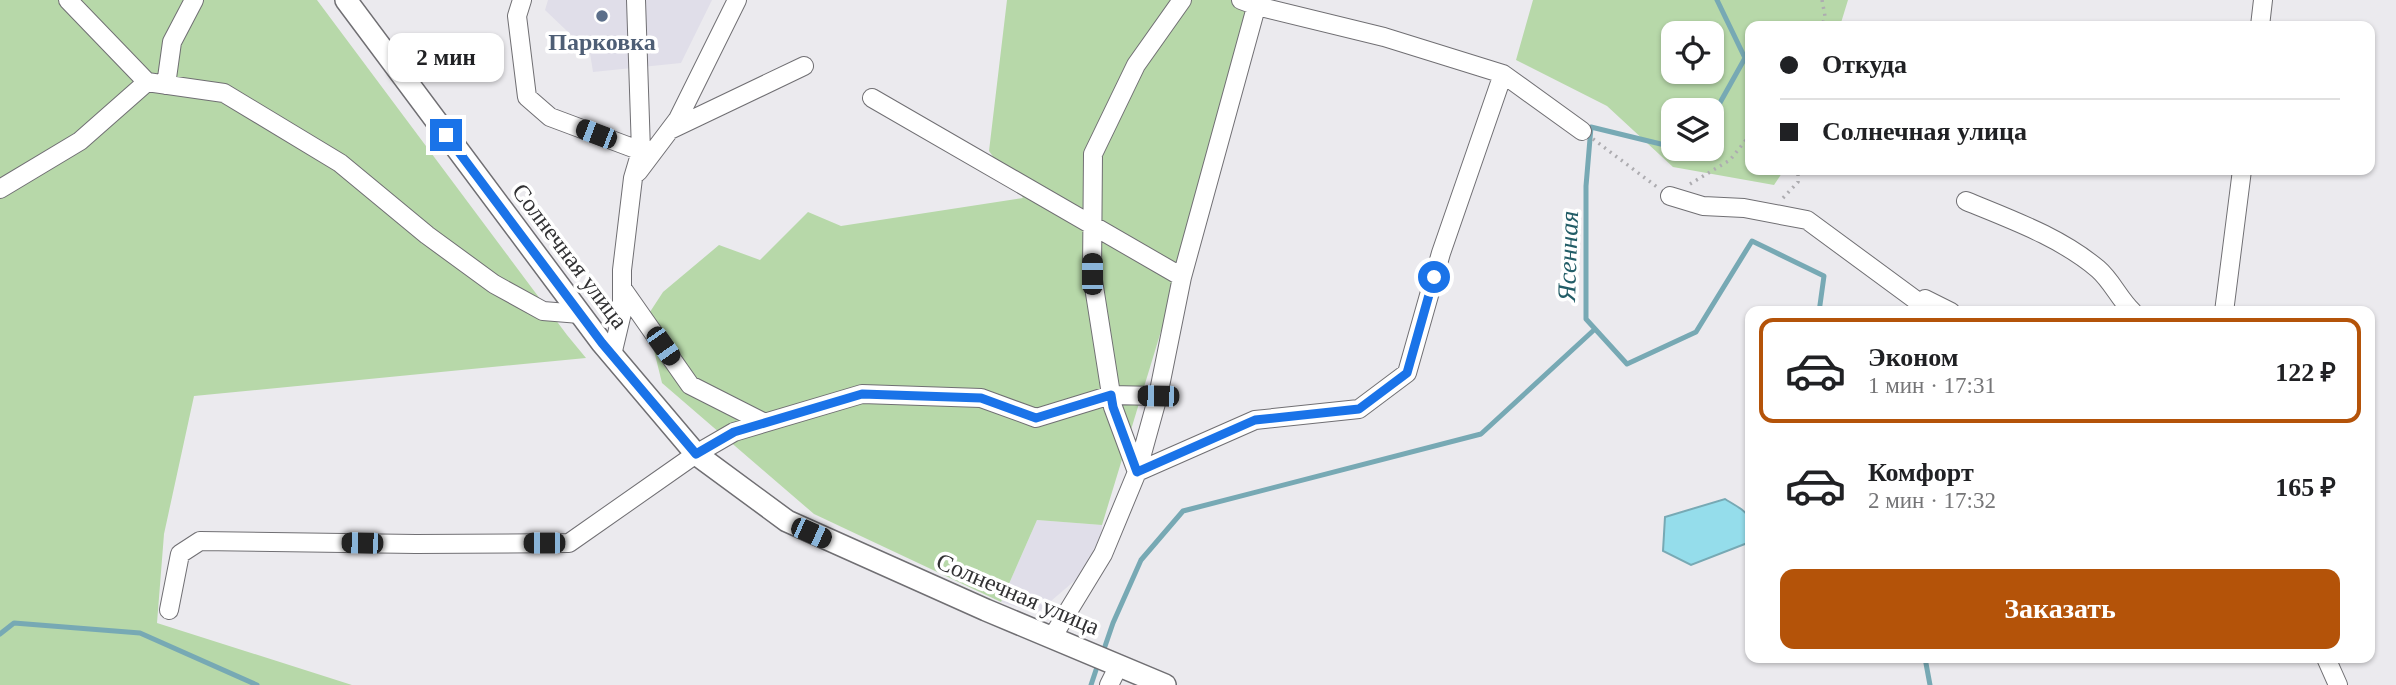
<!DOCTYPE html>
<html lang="ru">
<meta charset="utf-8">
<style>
body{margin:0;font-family:"Times New Roman",serif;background:#f6f6f6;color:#202124;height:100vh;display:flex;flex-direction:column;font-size:26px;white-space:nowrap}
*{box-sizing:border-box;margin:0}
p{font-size:23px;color:#757577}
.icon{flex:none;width:38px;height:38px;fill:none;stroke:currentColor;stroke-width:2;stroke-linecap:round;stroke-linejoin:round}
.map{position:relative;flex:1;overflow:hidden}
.side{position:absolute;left:1745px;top:306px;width:630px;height:357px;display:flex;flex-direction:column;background:#fff;border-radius:14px;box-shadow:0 2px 5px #0004}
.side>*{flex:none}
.banner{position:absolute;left:1745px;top:21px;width:630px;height:154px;border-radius:14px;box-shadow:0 2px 5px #0004;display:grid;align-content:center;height:154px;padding:0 35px;background:#fff}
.buttons{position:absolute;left:1661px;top:21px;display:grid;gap:14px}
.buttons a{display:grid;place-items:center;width:63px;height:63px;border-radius:14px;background:#fff;box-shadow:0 2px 5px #0004;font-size:35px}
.end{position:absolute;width:32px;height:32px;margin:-16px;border:9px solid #1a73e8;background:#fff;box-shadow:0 0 0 4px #fff}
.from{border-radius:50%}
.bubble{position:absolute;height:49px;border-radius:14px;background:#fff;box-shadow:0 2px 5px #0004;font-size:23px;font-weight:700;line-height:49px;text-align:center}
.car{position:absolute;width:21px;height:42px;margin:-21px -10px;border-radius:9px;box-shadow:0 0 5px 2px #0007;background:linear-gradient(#222 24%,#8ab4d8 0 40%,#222 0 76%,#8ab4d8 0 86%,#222 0)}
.banner b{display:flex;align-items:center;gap:24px;height:66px;font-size:26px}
.banner b+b{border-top:2px solid #e0e0e0}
.banner i{width:18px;height:18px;background:#202124}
ul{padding:12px 0 0;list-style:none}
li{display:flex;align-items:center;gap:21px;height:105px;margin:0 14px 10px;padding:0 21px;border:4px solid transparent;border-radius:14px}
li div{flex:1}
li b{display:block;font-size:26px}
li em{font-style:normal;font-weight:700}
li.current{border-color:#b45309}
li>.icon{width:63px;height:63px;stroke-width:1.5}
.button{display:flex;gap:14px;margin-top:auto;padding:14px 35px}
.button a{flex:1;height:80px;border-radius:14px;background:#b45309;color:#fff;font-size:28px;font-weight:700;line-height:80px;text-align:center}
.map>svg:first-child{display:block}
.built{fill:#e0dee9}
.green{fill:#b7d8a9;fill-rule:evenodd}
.water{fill:#95ddeb;stroke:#77a9b4;stroke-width:2}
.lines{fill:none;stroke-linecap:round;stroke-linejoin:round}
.stream{stroke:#77a9b4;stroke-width:5}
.minor-casing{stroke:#706f73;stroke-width:20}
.tertiary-casing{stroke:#706f73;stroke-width:24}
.path{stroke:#adacb0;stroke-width:3.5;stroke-dasharray:2 5;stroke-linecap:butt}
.minor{stroke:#fff;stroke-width:18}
.tertiary{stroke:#fff;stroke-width:21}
.route{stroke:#1a73e8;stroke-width:9}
.service-dot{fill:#5c6f8a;stroke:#fff;stroke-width:2.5}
.labels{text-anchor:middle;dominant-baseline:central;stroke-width:7;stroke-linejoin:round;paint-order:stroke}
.service-label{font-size:24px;font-weight:bold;fill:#4e5e75;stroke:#fff}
.street-label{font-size:24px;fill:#313133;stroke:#fff}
.water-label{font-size:26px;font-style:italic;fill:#225d67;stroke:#fff}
</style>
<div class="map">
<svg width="2396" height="685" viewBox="0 0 2396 685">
<rect width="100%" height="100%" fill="#ebeaee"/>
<path class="built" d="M548 0H712L681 63 593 72 590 53 545 10Z
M1037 520 1102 525 1100 559 1037 613 1001 602Z"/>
<path class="green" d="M0 0H317L567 335 586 358 194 396 164 534 157 623 352 685H0Z
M1007 0H1257L1172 295 1102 525 1037 520 1001 602 814 514 662 383 646 318 663 292 719 245 760 260 808 212 841 226 1023 198 989 151Z
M1533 0H1848L1840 26H1750V170H1784L1774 185 1673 167 1607 106 1516 60ZM1673 33H1712V72H1673ZM1712 110V149H1673V110Z"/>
<path class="water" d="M1725 499C1751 515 1750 512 1750 542L1691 565 1663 551 1665 517Z"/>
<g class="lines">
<path class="stream" d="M1712 117 1745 58 1717 0
M1673 147 1591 127 1586 186V319L1627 364 1696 332 1752 241 1824 276 1819 312
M1681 149 1692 151 1694 149
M0 634 14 623 140 633 257 685
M1102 655 1113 623 1141 560 1183 511 1481 434 1595 329
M1925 658 1930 685
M1091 685 1098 664"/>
<defs>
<path id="minor" d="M522 0 517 16 527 97 550 117 641 151
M1241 0 1257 6 1384 37 1503 74 1582 131
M1258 0 1182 277 1158 396 1137 472 1255 420 1359 409 1407 373 1441 253 1503 74
M2260 26 2263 0
M147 82 224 93 340 163 427 235 494 284 543 311 580 314
M166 85 172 42 194 0
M872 98 1182 277
M670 130 804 66
M638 172 678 119 737 0
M0 189 80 141 147 82 68 0
M1670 196 1703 206 1744 208 1807 220 1932 312
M1966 201C2012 220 2060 237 2098 269 2112 281 2119 299 2133 312
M622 288 690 385 763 422
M1925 299 1951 312
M2224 312 2242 170
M612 355 622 313V270L633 178 641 151 636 0
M169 610 180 554 200 541 416 544 569 543 696 454 734 432 862 394 981 398 1036 418 1111 395 1158 396
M1053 636 1103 554 1137 472 1113 407 1092 274 1093 154 1136 65 1182 0
M2326 658 2338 685
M1109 685 1119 665"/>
<path id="tertiary" d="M346 0 602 343 696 454 787 521 986 610 1165 685"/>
</defs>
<use href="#minor" class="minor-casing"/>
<use href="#tertiary" class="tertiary-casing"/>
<path class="path" d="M1822 0 1825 16 1822 26
M1593 139 1657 187
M1690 184 1730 160 1750 135
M1783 198 1798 182V170"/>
<use href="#minor" class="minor"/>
<use href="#tertiary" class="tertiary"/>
</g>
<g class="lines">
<path class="route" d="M446 135 602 343 696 454 734 432 862 394 981 398 1036 418 1111 395 1113 407 1137 472 1255 420 1359 409 1407 373 1434 277"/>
</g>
<circle class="service-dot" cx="602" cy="16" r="7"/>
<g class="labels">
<g class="service-label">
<text x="602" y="42">Парковка</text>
</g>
<g class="street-label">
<text transform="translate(570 256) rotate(53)">Солнечная улица</text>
<text transform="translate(1018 594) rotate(23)">Солнечная улица</text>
</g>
<g class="water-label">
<text transform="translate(1568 256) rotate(-88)">Ясенная</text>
</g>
</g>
</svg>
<div class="buttons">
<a><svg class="icon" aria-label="locate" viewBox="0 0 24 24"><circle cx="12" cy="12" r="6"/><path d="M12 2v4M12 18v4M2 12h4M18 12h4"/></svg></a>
<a><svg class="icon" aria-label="layers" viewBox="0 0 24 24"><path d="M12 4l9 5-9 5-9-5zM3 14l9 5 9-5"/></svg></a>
</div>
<i class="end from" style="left:1434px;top:277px"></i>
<i class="end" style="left:446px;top:135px"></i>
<div class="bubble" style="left:388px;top:33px;width:116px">2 мин</div>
<i class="car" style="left:596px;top:134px;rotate:291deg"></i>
<i class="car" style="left:1092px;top:274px;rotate:0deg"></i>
<i class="car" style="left:663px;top:346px;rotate:145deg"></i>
<i class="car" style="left:1158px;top:396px;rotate:271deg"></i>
<i class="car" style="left:811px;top:533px;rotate:114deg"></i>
<i class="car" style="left:362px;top:543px;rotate:271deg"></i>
<i class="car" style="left:544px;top:543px;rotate:270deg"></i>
<div class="banner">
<b><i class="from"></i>Откуда</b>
<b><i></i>Солнечная улица</b>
</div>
<section class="side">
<ul>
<li class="current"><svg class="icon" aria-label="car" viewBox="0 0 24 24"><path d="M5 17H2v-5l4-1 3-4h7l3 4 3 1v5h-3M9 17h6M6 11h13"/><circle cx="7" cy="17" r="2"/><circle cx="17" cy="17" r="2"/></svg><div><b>Эконом</b><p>1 мин · 17:31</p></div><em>122 ₽</em></li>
<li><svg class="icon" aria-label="car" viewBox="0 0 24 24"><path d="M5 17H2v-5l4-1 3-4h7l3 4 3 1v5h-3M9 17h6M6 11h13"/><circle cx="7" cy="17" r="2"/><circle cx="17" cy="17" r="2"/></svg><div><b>Комфорт</b><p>2 мин · 17:32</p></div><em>165 ₽</em></li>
</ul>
<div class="button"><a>Заказать</a></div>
</section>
</div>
